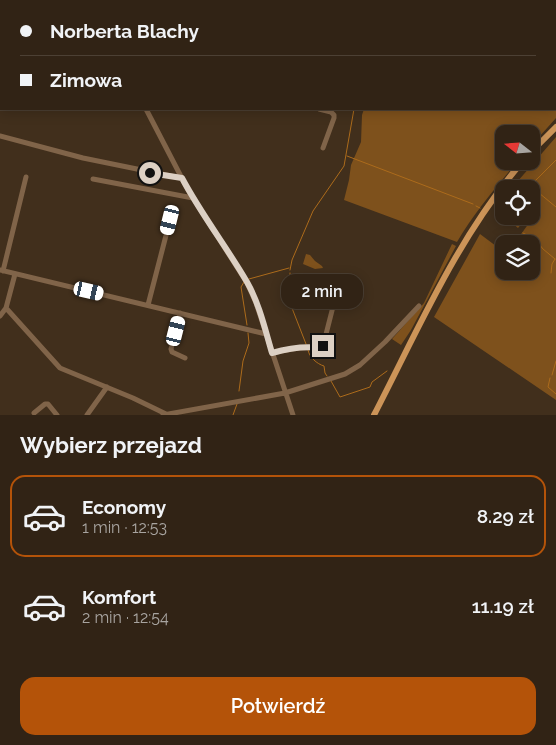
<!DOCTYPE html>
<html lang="pl">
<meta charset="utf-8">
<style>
body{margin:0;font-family:Raleway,sans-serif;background:#392b1e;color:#f1f3f6;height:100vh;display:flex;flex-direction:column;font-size:19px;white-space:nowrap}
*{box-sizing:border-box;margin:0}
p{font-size:16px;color:#a8a4a0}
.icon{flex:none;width:28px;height:28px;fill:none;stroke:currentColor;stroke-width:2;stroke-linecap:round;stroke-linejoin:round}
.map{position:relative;height:415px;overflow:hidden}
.side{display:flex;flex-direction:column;background:#312315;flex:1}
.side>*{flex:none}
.banner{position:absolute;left:0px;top:0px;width:556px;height:110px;box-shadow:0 2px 12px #0003,0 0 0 1px #4c4034;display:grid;align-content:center;height:110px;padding:0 20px;background:#312315}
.needle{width:32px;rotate:287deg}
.fabs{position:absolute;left:495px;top:125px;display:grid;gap:10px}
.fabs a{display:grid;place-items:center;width:45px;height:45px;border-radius:10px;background:#312315;box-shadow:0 2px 12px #0003,0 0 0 1px #4c4034;font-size:25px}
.end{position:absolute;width:22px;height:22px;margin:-11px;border:6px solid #dcd0c4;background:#111;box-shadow:0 0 0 2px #111}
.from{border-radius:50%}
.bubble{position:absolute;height:35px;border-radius:15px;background:#312315;box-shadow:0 2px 12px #0003,0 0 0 1px #4c4034;font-size:16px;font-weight:600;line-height:35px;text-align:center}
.car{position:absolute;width:15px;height:30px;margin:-15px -8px;border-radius:6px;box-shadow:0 0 4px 1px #0007;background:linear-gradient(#fff 24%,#345 0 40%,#fff 0 76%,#345 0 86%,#fff 0)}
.banner b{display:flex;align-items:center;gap:18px;height:48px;font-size:19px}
.banner b+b{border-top:1px solid #4c4034}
.banner i{width:12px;height:12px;background:#f1f3f6}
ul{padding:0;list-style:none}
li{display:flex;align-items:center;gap:15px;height:82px;margin:0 10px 8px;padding:0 10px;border:2px solid transparent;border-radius:15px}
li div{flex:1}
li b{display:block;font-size:19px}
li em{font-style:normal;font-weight:600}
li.selected{border-color:#b45309}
li>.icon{width:45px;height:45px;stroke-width:1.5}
h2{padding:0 20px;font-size:22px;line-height:60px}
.primary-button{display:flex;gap:10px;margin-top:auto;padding:10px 20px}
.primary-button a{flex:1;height:58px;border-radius:15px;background:#b45309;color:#fff;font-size:20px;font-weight:600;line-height:58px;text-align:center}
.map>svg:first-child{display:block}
.green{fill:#7e511c}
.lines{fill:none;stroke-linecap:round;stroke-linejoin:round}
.stream{stroke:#ac6b1b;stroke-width:1}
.minor{stroke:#806449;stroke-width:5}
.major{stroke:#cc9458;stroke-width:6}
.route{stroke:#dcd0c4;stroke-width:6}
</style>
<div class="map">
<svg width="556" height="415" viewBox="0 0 556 415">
<rect width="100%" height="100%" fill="#412f1c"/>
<path class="green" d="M268 0H376L273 1Z
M414 0H556V118L531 146V134H504V161H518C496 187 474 213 457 242L344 200 349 180 351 165 361 142 362 115 364 109H555V1H413Z
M556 137V400L434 317 480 234 504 252V271H531V244H514L529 223 520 216H531V189H511Z
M507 216H515L523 222 518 228 506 218Z
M452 244 456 246 411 330 401 345 392 339 424 303Z
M306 254 310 255 315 261 322 266 323 268 315 269 303 264Z"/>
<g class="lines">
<path class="stream" d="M405 1 406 0
M347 156 473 204
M556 160 532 184 533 188 556 207
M476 206 480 208
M531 209 538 214
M523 233 535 239 543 249 555 259
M290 270 292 260 313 211 344 166 354 109
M290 273V303L306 344
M551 273 552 264 555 259
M249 279 289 268
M244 282 241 287 247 325
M308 350C309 357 317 364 324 366L325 373 327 376
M552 375 556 361
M550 378 548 387 556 394
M331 381 340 397 370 387 372 382 387 371
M239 391 243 361 249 343 248 333
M233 415 237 404"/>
<path class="minor" d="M70 0 76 1
M158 1 159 0
M0 69H1
M146 109 188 190 247 283 256 303 293 415
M319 109 331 112 334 115V118L323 148
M0 136 83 158 181 178
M93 179 193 198
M0 270 266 334
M3 271 26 177
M148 305 170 220
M6 308 60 368 133 398 166 414
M180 313 171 349 172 352 185 358
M0 316 6 308 15 274
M273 353C289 349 304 346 321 348L323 346 337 291
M34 413 45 404H48L57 415
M87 415 107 387
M163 415 285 393 345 374 360 365 385 342 419 306"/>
<path class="major" d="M531 152 556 127
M374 415C419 328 458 236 523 161"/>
</g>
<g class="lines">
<path class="route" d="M150 173 182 178C201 214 226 246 247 282 259 303 265 329 272 353 289 348 304 346 321 348L323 346"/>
</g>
</svg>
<div class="fabs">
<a><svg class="needle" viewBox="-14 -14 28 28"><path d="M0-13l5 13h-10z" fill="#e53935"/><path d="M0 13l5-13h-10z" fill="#a8a4a0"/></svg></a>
<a><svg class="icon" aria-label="locate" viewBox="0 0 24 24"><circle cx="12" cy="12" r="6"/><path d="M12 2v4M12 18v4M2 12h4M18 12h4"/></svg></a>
<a><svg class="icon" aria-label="layers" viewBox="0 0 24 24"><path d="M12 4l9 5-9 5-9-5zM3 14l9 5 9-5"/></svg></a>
</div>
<i class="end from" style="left:150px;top:173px"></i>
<i class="end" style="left:323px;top:346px"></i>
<div class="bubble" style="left:281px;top:274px;width:82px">2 min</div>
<i class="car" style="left:170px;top:220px;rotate:194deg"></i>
<i class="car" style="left:89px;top:291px;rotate:103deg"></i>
<i class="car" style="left:176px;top:331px;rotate:14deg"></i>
<div class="banner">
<b><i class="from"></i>Norberta Blachy</b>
<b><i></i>Zimowa</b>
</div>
</div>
<section class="side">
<h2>Wybierz przejazd</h2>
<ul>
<li class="selected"><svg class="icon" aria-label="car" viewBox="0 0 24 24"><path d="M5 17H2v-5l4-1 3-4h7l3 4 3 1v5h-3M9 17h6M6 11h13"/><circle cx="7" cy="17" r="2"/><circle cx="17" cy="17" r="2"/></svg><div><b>Economy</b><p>1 min · 12:53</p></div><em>8.29 zł</em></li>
<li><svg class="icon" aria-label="car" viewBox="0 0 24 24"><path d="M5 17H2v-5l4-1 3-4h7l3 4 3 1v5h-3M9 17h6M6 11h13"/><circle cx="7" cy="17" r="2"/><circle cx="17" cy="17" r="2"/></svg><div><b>Komfort</b><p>2 min · 12:54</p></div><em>11.19 zł</em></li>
</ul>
<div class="primary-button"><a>Potwierdź</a></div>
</section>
